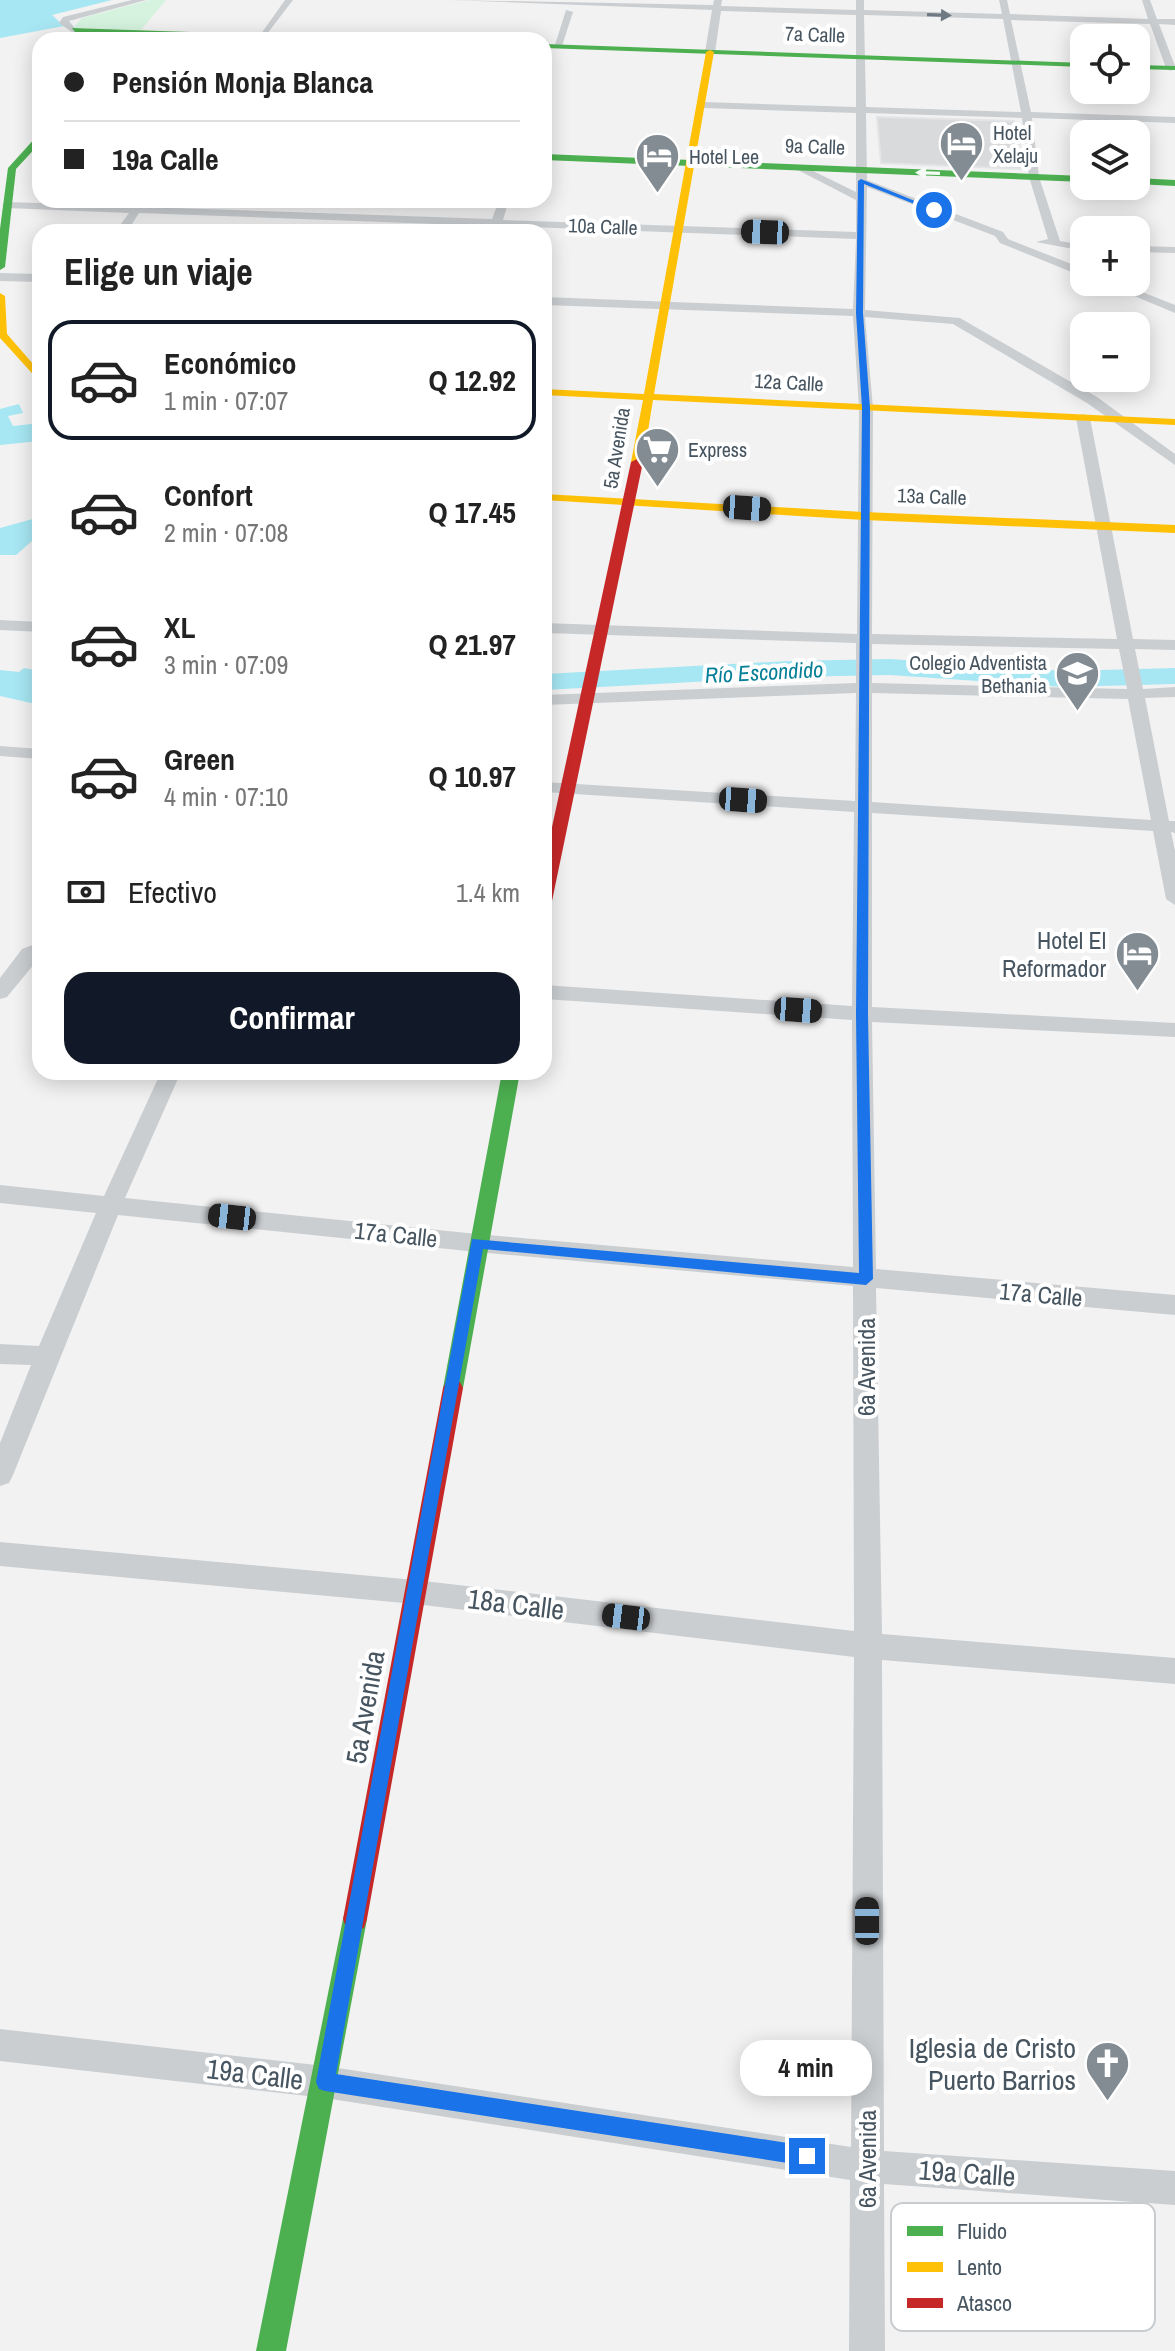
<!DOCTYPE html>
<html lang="es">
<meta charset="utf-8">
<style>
body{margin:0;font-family:"Archivo Narrow",sans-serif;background:#f2f2f2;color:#222;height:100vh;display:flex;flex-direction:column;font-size:30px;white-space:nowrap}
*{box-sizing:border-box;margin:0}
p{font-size:26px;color:#767676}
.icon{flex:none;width:44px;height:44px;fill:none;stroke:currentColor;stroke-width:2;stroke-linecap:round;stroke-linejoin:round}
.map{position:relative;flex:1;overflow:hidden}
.drawer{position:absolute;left:32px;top:224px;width:520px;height:856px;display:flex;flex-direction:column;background:#fff;border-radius:24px;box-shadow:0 4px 20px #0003}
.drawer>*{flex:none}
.hud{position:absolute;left:32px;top:32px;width:520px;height:176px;border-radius:24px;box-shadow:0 4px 20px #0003;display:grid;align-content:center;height:176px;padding:0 32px;background:#fff}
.fabs{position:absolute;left:1070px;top:24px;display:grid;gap:16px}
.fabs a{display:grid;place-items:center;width:80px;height:80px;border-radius:16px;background:#fff;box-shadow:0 4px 20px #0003;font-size:40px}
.end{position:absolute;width:36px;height:36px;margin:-18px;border:10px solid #1a73e8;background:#fff;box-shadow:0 0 0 4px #fff}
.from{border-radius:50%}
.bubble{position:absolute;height:56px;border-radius:24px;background:#fff;box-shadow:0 4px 20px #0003;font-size:26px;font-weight:800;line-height:56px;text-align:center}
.car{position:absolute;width:24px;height:48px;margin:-24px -12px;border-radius:10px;box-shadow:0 0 6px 2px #0007;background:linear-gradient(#222 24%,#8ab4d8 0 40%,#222 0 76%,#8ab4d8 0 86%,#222 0)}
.hud b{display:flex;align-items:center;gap:28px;height:76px;font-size:30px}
.hud b+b{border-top:2px solid #e0e0e0}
.hud i{width:20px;height:20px;background:#222}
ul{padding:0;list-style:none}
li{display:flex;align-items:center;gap:24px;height:120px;margin:0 16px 12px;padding:0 16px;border:4px solid transparent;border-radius:24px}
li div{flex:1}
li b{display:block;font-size:30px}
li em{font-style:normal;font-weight:800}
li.on{border-color:#111827}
li>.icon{width:72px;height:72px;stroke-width:1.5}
h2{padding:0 32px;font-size:36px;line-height:96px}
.pay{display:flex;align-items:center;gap:20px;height:88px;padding:0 32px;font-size:30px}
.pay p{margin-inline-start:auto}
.primary-button{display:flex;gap:16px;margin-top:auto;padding:16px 32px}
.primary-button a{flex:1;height:92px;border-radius:24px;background:#111827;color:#fff;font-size:32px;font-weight:800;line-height:92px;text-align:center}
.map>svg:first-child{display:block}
.green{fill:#d5f3df}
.water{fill:#a7e7f3}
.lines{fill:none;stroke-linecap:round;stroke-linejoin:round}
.river{fill:#a7e7f3;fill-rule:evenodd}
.building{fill:#d9dadc;stroke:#e3e4e5;stroke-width:2}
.street{fill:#cbced1;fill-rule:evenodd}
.fast{fill:#4caf50;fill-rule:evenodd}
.slow{fill:#ffc107;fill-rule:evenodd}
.jam{fill:#c62828;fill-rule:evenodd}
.oneway{fill:#6f7982}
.oneway2{fill:#f6fbf6}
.route{fill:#1a73e8}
.labels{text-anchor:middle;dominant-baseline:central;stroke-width:8;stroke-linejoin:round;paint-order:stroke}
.far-street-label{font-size:20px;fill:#475560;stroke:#fff}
.far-poi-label{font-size:20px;fill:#475560;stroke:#fff;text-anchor:start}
.far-water-label{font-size:22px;font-style:italic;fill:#057f97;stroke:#fff}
.poi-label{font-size:24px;fill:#475560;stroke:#fff;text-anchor:end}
.street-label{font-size:24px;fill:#475560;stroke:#fff}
.near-street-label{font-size:28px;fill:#475560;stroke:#fff}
.near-poi-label{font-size:28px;fill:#475560;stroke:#fff;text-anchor:end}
.key{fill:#fff;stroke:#c8cccf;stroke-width:2}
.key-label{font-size:22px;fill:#475560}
</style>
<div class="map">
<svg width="1175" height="2351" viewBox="0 0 1175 2351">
<rect width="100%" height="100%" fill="#f2f2f2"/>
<path class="green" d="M150 0H166L141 30 73 28 82 18Z"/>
<path class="water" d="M0 0H112L52 15 64 26 0 38Z
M19 404 23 413 8 416 13 426 40 423V441L0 445V409Z
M40 517V534L16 555H0V528Z
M24 668 40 671V705L0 696V670L19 672Z"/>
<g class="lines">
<path class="river" d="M890 659 1064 671 1175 668V684L1064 687 890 675 788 677 544 690V674L788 661Z"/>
</g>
<path class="building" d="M877 117 1014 121 1025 169 881 163Z"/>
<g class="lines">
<path class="street" d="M132 0H146L69 21 78 32H72L59 23 63 17Z
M285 0H293L264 38H258Z
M449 0 713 5 714 0H722L721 6 856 10V0H864V10L1002 14 999 0H1007L1010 14 1148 19 1142 0H1150L1157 19H1175V25L1159 24 1175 66 1171 71 1166 68 1150 24 1011 20 1031 112 1175 117V123L1032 118 1039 177 1060 241 1084 245V251L1036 242 1048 239 1029 177 1022 118 866 113 867 180 1003 232 1008 239 1084 269V277L1000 243 995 236 867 187 865 310 960 318 1097 397 1175 454V465L1087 403 953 324 865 317 873 408 872 634 1117 639 1076 418 1083 414 1090 418 1133 639 1175 640V650L1135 649 1143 689 1175 687V697L1145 698 1169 821H1175V833L1171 832 1175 851V905L1166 899 1153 831 872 813V1007L1175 1023V1037L872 1022 876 1269 1175 1295V1315L876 1288 882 1634 1175 1658V1684L882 1660 884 2151 1175 2171V2205L884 2184 885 2351H849L850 2180 325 2098 0 2061V2029L325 2066 851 2147 854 1657 415 1604 0 1566V1542L415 1580 854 1631 853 1286 477 1252 118 1215 13 1475 9 1483 0 1486V1443L31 1365 0 1364V1344L39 1346 96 1213 0 1203V1185L104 1196 161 1072H181L125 1198 477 1234 853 1267 852 1020 544 999V985L852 1006 854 812 544 792V782L855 801 856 693 544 705V695L856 683V643L544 633V623L857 634 859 408 853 316 544 305V297L853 309 856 239 501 226 499 232H487L490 226 139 213 127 232H115L129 213 7 208 2 205 7 202 133 206 137 200H147L144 207 492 219 499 200H509L503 220 856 232V200L792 167 801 165 856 192V113L703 108 698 105 703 102 856 107V15L721 11 715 52 710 55 705 52 712 10ZM864 15 1003 19 1021 112 866 107ZM872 644 1119 649 1127 689 872 683ZM872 693 1128 699 1151 820 872 802Z
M566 10 573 12 562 46 554 48Z
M1136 246 1175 247V253L1136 252Z
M0 273 40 274V282L0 281Z
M1101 282H1117L1175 305V313Z
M0 620 40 622V632L0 630Z
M0 746 40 749V759L0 756Z
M40 942V957L7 997 0 999V978L22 949Z"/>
<path class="fast" d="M72 28 371 38 375 40 75 32Z
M544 44 1084 63V67L544 48Z
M1136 65 1175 66V70L1136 69Z
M37 136H40V143L16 169 5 267 0 270V229L8 168Z
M544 154 1084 176V182L544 160Z
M1136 178 1175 180V186L1136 184Z
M502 1072H520L463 1388 460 1394 453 1397 446 1394 443 1388Z
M355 1907 364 1910 367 1919 286 2351H256L343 1919 346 1910Z"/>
<path class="slow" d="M710 50 714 52 654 394 1175 419V425L653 400 643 462 637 465 631 462 643 400 544 395V389L644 394 706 52Z
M0 293 5 296 7 334 40 372V382L0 338Z
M544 494 864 512 1175 525V533L864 520 544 500Z"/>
<path class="jam" d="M637 459 643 462 552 901 544 906V864L631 462Z
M453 1379 460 1382 463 1388 367 1919 364 1928 355 1931 346 1928 343 1919 443 1388 446 1382Z"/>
</g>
<defs><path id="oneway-solid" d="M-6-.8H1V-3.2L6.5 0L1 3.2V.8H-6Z" transform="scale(2)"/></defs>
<use class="oneway" href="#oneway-solid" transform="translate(939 15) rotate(2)"/>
<use class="oneway2" href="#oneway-solid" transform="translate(928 173) rotate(-178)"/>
<path class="route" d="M861 179 937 210 932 211 864 184 863 313 870 408 868 1014 873 1279 866 1285 483 1249 336 2074 807 2146 814 2149 816 2156 814 2163 807 2166 325 2091 319 2089 316 2082 472 1239 859 1273 856 1014 862 408 856 313 858 181Z"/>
<defs>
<symbol id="hotel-pin" viewBox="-11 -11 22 30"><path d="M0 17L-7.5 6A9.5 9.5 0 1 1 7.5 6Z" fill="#838c93" stroke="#fff"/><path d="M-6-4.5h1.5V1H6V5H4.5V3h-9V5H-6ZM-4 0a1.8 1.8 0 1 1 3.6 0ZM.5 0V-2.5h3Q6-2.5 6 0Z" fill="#fff"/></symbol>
<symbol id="supermarket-pin" viewBox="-11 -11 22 30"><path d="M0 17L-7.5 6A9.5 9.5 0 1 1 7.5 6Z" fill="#838c93" stroke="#fff"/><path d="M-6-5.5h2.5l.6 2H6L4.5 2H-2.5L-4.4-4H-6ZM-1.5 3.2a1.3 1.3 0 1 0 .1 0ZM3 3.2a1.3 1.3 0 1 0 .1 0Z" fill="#fff"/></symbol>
<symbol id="school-pin" viewBox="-11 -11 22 30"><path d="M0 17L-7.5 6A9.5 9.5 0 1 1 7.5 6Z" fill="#838c93" stroke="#fff"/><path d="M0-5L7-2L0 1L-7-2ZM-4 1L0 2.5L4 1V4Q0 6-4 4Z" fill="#fff"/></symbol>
<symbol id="church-pin" viewBox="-11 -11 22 30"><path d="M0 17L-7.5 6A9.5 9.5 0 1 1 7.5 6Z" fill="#838c93" stroke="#fff"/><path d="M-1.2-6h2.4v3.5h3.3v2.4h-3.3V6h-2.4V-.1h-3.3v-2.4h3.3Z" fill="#fff"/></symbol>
</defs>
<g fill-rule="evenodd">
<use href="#hotel-pin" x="936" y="118" width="51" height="69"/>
<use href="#hotel-pin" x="632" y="130" width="51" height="69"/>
<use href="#supermarket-pin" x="632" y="424" width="51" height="69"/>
<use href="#school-pin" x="1052" y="648" width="51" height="69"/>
<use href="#hotel-pin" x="1112" y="928" width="51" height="69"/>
<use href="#church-pin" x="1082" y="2038" width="51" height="69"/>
</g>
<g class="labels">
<g class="far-street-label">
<text transform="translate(815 34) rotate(2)">7a Calle</text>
<text transform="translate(815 146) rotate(2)">9a Calle</text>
<text transform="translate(603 226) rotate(2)">10a Calle</text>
<text transform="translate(789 382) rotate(3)">12a Calle</text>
<text transform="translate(616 448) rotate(-81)">5a Avenida</text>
<text transform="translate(932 496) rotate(2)">13a Calle</text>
</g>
<g class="far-poi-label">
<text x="993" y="132">Hotel<tspan x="993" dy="23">Xelaju</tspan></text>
<text x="689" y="156">Hotel Lee</text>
<text x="688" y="449">Express</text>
<text x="1047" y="662" text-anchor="end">Colegio Adventista<tspan x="1047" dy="23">Bethania</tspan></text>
</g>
<g class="far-water-label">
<text transform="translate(764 672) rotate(-3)">Río Escondido</text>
</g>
<g class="poi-label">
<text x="1106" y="940">Hotel El<tspan x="1106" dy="28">Reformador</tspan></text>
</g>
<g class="street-label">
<text transform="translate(396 1234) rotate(6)">17a Calle</text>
<text transform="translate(1041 1294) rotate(5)">17a Calle</text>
<text transform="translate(866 1367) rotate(-90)">6a Avenida</text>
<text transform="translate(867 2159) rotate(-90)">6a Avenida</text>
</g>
<g class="near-street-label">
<text transform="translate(516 1604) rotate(7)">18a Calle</text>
<text transform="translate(365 1707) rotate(-80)">5a Avenida</text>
<text transform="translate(255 2074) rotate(7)">19a Calle</text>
<text transform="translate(967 2173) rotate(4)">19a Calle</text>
</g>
<g class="near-poi-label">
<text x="1076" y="2048">Iglesia de Cristo<tspan x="1076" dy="32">Puerto Barrios</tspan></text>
</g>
</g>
<rect x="891" y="2203" width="264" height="128" rx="12" class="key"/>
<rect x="907" y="2226" width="36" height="10" fill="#4caf50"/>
<rect x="907" y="2262" width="36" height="10" fill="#ffc107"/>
<rect x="907" y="2298" width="36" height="10" fill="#c62828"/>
<g class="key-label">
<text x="957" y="2239">Fluido</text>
<text x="957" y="2275">Lento</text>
<text x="957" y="2311">Atasco</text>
</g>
</svg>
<div class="fabs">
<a><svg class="icon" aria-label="locate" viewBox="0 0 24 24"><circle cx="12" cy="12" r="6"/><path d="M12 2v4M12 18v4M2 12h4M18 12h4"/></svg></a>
<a><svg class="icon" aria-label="layers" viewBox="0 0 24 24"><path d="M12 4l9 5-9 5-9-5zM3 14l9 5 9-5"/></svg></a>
<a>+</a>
<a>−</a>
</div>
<i class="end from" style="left:934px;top:210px"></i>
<i class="end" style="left:807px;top:2156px"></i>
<div class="bubble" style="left:740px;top:2040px;width:132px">4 min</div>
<i class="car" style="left:765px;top:232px;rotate:272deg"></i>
<i class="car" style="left:747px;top:508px;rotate:94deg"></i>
<i class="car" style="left:743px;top:800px;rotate:94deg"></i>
<i class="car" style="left:798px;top:1010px;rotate:94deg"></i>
<i class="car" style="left:232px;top:1217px;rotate:276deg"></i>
<i class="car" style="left:626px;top:1617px;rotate:277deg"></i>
<i class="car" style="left:867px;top:1921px;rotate:0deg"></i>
<div class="hud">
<b><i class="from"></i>Pensión Monja Blanca</b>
<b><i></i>19a Calle</b>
</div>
<section class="drawer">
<h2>Elige un viaje</h2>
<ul>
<li class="on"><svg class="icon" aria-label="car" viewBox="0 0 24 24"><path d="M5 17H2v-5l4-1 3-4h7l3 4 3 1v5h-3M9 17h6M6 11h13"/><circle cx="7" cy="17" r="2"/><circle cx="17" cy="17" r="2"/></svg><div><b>Económico</b><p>1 min · 07:07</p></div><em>Q 12.92</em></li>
<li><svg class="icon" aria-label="car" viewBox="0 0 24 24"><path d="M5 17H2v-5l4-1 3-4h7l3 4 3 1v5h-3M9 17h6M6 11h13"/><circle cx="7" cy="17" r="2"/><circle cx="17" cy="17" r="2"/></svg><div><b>Confort</b><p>2 min · 07:08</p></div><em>Q 17.45</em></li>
<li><svg class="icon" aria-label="car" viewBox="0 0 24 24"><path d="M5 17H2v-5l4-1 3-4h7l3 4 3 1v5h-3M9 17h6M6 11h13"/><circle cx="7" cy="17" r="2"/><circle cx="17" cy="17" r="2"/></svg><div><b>XL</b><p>3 min · 07:09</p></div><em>Q 21.97</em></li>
<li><svg class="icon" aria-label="car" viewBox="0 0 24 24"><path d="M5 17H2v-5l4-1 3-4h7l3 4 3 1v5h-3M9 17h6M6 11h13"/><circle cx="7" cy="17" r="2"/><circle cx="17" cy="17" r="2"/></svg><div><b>Green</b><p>4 min · 07:10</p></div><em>Q 10.97</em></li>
</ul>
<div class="pay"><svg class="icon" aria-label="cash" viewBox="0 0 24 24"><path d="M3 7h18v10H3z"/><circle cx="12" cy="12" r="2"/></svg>Efectivo<p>1.4 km</p></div>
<div class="primary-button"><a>Confirmar</a></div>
</section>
</div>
